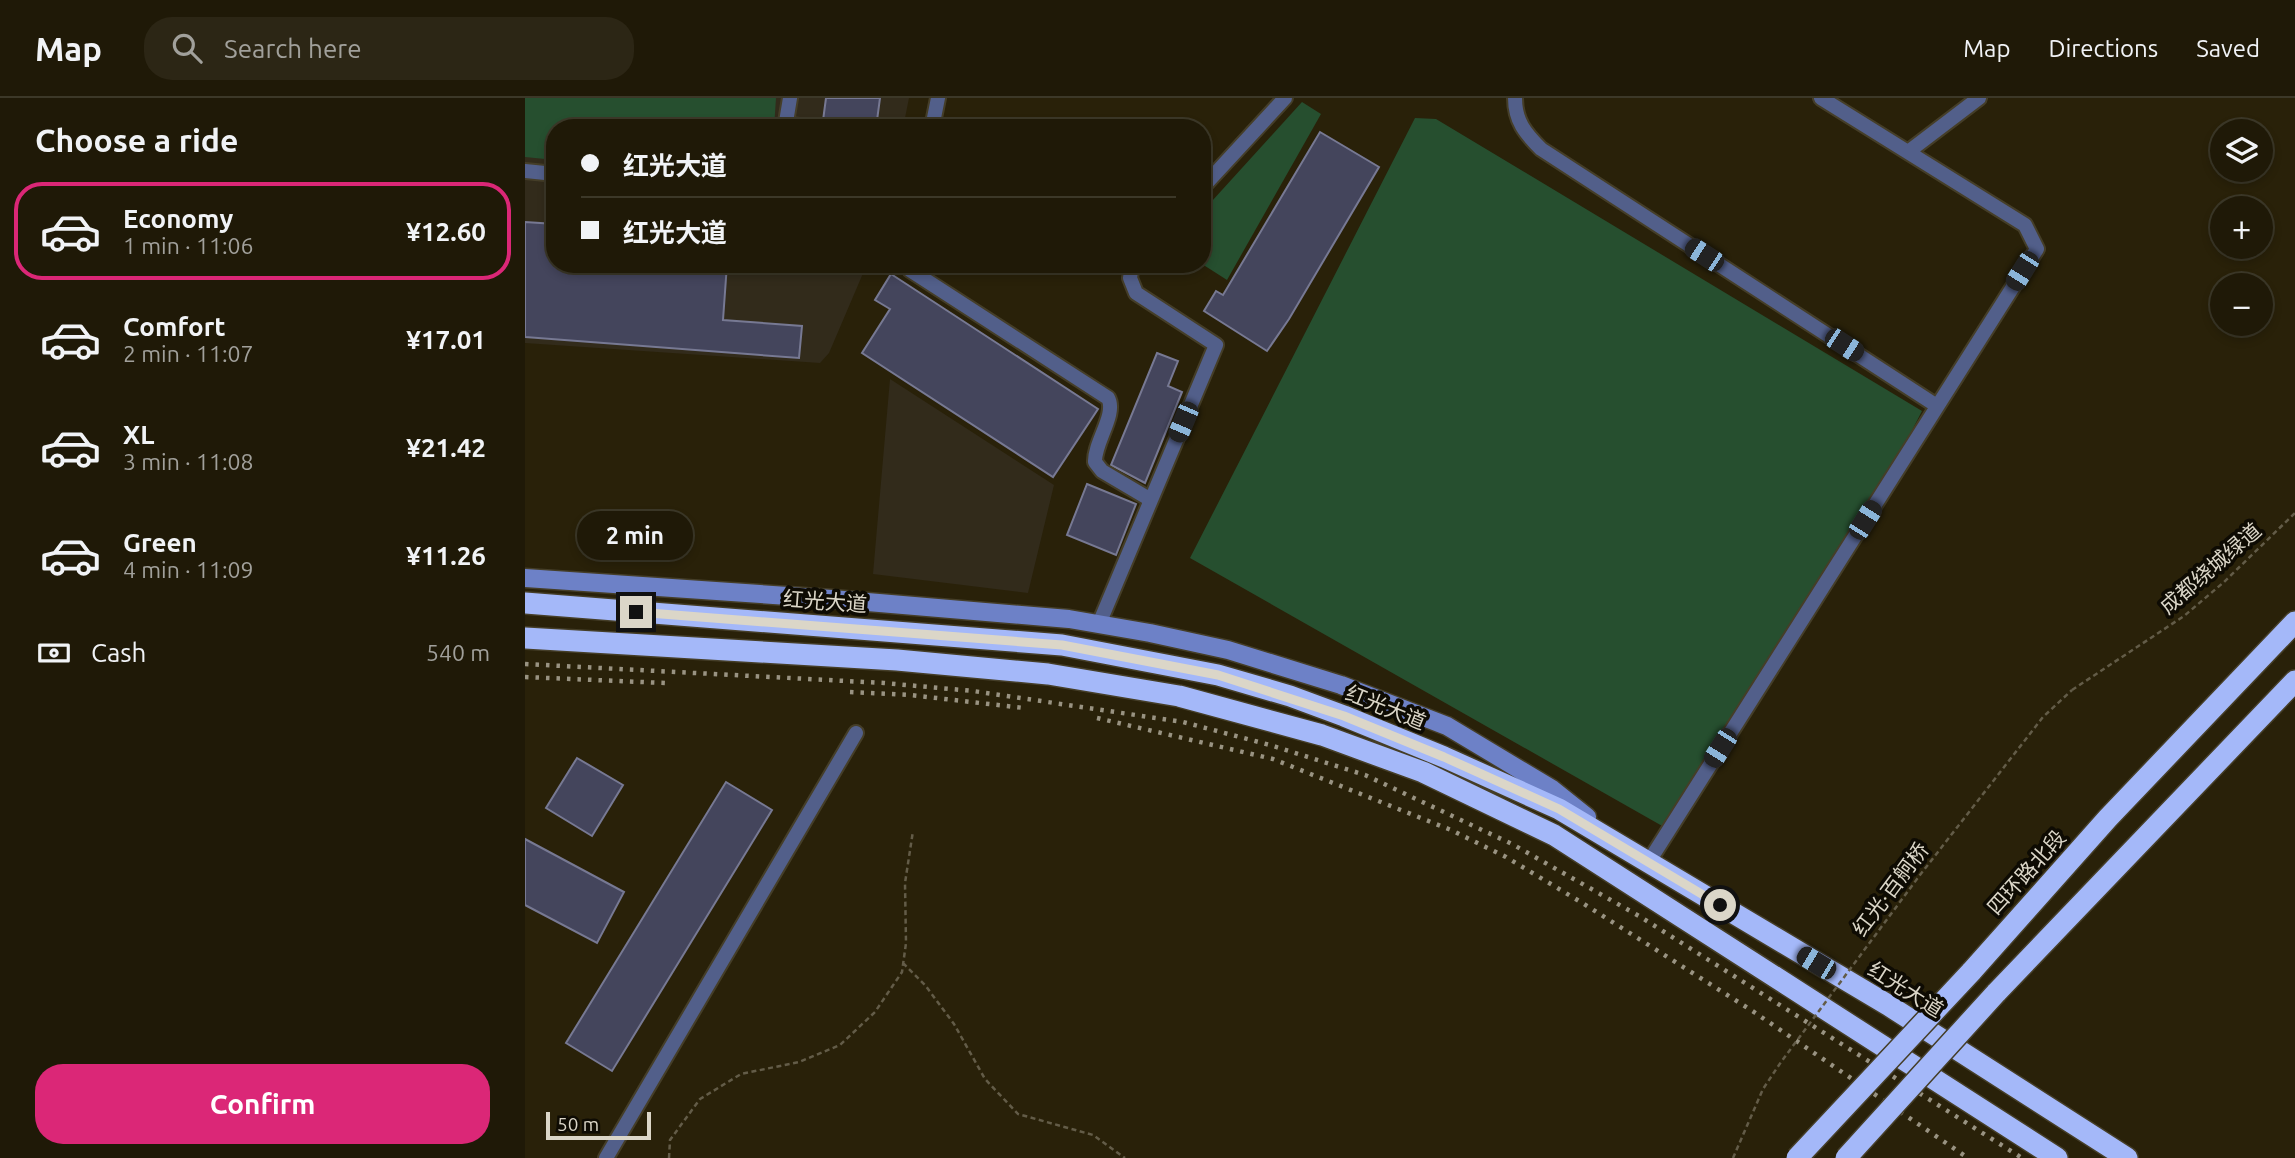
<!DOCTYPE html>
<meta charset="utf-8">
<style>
body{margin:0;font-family:Ubuntu,"Noto Sans SC",sans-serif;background:#2c2615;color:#f1f3f6;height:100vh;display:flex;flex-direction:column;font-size:26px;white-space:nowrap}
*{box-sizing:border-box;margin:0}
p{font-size:23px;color:#a1a09b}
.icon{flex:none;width:38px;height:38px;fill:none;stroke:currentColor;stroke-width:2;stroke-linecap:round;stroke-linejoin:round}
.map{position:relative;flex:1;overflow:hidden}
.details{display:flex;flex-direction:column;background:#1f1907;width:525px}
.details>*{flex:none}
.top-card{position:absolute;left:21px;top:21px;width:665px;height:154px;border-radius:28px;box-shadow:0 4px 10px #0003,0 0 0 2px #3c3828;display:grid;align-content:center;height:154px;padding:0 35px;background:#1f1907}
.fabs{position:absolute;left:1685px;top:21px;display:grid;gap:14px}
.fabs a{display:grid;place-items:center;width:63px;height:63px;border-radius:50%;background:#1f1907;box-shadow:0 4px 10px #0003,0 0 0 2px #3c3828;font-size:35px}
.scale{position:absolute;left:21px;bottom:18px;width:105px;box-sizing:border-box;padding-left:7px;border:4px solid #dbd6c8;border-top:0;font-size:19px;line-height:24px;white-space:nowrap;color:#dbd6c8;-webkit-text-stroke:5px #0e0b03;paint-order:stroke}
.end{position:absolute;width:32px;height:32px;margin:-16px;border:9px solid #dbd6c8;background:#111;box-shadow:0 0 0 4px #111}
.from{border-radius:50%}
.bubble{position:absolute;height:49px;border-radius:24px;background:#1f1907;box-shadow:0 4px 10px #0003,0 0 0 2px #3c3828;font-size:23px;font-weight:700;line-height:49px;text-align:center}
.car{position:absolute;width:21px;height:42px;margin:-21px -10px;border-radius:9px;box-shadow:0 0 5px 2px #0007;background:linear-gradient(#222 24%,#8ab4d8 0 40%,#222 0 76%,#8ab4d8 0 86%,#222 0)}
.top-card b{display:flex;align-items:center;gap:24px;height:66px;font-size:26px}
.top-card b+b{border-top:2px solid #3c3828}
.top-card i{width:18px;height:18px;background:#f1f3f6}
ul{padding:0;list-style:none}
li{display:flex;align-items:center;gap:21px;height:98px;margin:0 14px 10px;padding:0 21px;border:4px solid transparent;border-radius:28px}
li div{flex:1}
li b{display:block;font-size:26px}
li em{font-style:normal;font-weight:700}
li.on{border-color:#db2777}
li>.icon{width:63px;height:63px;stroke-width:1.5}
h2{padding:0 35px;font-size:32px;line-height:84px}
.pay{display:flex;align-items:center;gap:18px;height:77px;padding:0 35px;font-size:26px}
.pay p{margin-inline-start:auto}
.button{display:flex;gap:14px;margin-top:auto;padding:14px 35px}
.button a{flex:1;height:80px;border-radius:28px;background:#db2777;color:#fff;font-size:28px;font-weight:700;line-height:80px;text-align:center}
header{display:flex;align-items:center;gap:42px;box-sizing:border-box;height:98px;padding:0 35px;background:#1f1907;border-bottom:2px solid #3c3828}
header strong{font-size:33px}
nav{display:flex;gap:38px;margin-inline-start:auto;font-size:24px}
.search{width:490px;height:63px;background:#2c2615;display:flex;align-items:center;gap:18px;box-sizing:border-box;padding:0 24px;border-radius:28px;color:#a1a09b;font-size:26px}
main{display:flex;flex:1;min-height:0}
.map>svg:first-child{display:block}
.education{fill:#322b1b}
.green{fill:#264f2f}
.building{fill:#44455c;stroke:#777993;stroke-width:2}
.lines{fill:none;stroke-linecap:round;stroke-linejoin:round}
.street-casing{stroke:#453e28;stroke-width:18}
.secondary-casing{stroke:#453e28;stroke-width:21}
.highway-casing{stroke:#453e28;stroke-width:24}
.path{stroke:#635c48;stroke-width:2.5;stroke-dasharray:5 3.5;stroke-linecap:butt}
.street{stroke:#525f8a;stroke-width:14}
.secondary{stroke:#6d81c7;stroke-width:18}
.highway{stroke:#a4b8f9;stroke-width:21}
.rail{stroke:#999382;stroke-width:4.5;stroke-dasharray:3.5 7;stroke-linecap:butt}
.highway-bridge-casing{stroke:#453e28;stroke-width:24;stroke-linecap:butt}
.path-bridge{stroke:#635c48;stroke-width:2.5;stroke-dasharray:5 3.5;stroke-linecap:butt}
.highway-bridge{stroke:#a4b8f9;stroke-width:21}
.route{stroke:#dbd6c8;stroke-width:9}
.labels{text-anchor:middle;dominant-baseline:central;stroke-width:7;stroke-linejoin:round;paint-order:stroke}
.street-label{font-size:21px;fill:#dbd6c8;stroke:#0e0b03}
</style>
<header>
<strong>Map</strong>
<div class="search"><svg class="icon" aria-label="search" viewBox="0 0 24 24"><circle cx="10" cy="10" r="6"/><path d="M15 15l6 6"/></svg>Search here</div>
<nav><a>Map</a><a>Directions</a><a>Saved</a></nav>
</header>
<main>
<section class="details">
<h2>Choose a ride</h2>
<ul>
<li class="on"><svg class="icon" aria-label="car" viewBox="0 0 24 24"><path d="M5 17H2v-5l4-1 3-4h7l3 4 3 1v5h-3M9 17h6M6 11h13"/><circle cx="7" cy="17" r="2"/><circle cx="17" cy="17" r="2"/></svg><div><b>Economy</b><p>1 min · 11:06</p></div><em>¥12.60</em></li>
<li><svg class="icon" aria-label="car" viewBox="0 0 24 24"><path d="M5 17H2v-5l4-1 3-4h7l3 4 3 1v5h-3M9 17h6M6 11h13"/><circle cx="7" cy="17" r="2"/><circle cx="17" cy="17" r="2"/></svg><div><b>Comfort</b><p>2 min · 11:07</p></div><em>¥17.01</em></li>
<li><svg class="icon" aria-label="car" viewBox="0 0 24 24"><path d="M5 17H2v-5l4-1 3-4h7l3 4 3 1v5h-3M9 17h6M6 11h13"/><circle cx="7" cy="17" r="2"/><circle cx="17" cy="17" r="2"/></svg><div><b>XL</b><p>3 min · 11:08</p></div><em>¥21.42</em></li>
<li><svg class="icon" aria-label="car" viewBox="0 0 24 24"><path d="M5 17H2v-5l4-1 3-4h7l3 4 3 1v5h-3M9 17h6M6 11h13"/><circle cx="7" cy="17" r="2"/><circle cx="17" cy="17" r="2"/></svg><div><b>Green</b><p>4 min · 11:09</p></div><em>¥11.26</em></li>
</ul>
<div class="pay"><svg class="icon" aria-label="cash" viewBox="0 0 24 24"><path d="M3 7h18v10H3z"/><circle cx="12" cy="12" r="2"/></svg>Cash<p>540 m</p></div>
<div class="button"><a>Confirm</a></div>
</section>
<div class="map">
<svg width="1770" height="1060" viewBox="0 0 1770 1060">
<rect width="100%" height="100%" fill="#292109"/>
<path class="education" d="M0 0H384L378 30H30V166H342L304 255 295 265 0 245Z
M365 281 529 387 503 495 348 476Z"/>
<path class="green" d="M0 0H251L249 30H30V62L0 59Z
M777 4 796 16 702 182 677 166V114Z
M890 20 911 21 1397 313 1380 346 1139 729 665 460Z"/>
<path class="building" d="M301 0H355L351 30H297Z
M795 34 854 69 764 221 742 253 679 213 691 193 698 197Z
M0 124 30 126V166H202L198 222 277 228 274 260 0 239Z
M366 176 573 311 528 379 337 255 365 211 350 202Z
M632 255 653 263 643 288 657 294 620 385 586 367Z
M562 386 611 406 591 457 542 437Z
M52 660 98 687 67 738 21 710Z
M201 684 247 712 87 973 41 945Z
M0 741 99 794 72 845 0 807Z"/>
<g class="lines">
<defs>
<path id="street" d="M990 0C990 23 1000 35 1016 51L1412 308
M261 26 286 30
M260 30 265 0
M407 30 413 0
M1383 54 1454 0
M0 73 30 76
M677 90 760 0
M382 166 385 172 583 300C592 316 569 345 570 364L577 373 626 402
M574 526 691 247 611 195 605 180 607 166
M1123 765 1512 151 1500 127 1296 0
M81 1060 331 635"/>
<path id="secondary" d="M0 480 307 501 544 521 625 535 703 552 816 587 922 628 1027 691 1062 719"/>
<path id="highway" d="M0 505 537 547 693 577 765 598 819 618 919 659 1034 711 1363 907 1602 1060
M0 540 372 562 523 576 654 598 797 637 898 674 1029 737 1532 1060
M1446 874 1583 720 1770 524
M1471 895 1770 583"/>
</defs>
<use href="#street" class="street-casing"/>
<use href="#secondary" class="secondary-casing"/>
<use href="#highway" class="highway-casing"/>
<path class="path" d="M1547 592 1659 518 1699 484 1770 415
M378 865 400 887 429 926 460 981 493 1016 568 1037 600 1060
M144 1060 145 1042 175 1001 216 976 274 964 315 947 350 914 377 874 381 845 380 785 388 733"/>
<use href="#street" class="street"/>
<use href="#secondary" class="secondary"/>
<use href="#highway" class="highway"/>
<path class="rail" d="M0 566 359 585 448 593 658 624 745 647 840 677 987 746 1114 818 1497 1060
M0 579 140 585
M325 594 385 597 499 610
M572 620 748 661 926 732 981 759 1059 806 1229 914 1443 1060"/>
<defs>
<path id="highway-bridge" d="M1272 1060 1446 874
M1321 1060 1471 895"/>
</defs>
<use href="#highway-bridge" class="highway-bridge-casing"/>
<path class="path-bridge" d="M1208 1060 1238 991 1256 964 1395 777 1518 619 1547 592"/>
<use href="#highway-bridge" class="highway-bridge"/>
</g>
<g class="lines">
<path class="route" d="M111 514 537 547 693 577 819 618 919 659 1034 711 1195 807"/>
</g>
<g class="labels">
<g class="street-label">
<text transform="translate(1685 470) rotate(-41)">成都绕城绿道</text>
<text transform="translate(300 503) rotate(4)">红光大道</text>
<text transform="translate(861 609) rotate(22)">红光大道</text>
<text transform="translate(1501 774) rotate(-48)">四环路北段</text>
<text transform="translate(1365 791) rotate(-53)">红光·百舸桥</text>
<text transform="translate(1381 891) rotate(32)">红光大道</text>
</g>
</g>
</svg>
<div class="fabs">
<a><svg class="icon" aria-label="layers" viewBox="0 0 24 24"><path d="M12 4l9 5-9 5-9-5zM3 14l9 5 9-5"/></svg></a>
<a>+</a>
<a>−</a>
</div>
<div class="scale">50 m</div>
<i class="end from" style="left:1195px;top:807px"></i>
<i class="end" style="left:111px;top:514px"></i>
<div class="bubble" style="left:52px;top:413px;width:116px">2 min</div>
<i class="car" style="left:1179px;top:157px;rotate:303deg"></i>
<i class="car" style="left:1497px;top:173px;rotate:212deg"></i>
<i class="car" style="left:1319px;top:247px;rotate:123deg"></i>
<i class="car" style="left:658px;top:324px;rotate:203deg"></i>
<i class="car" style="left:1340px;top:422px;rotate:32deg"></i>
<i class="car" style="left:1195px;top:650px;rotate:212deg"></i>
<i class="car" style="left:1291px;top:865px;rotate:301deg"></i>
<div class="top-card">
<b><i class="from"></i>红光大道</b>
<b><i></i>红光大道</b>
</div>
</div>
</main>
